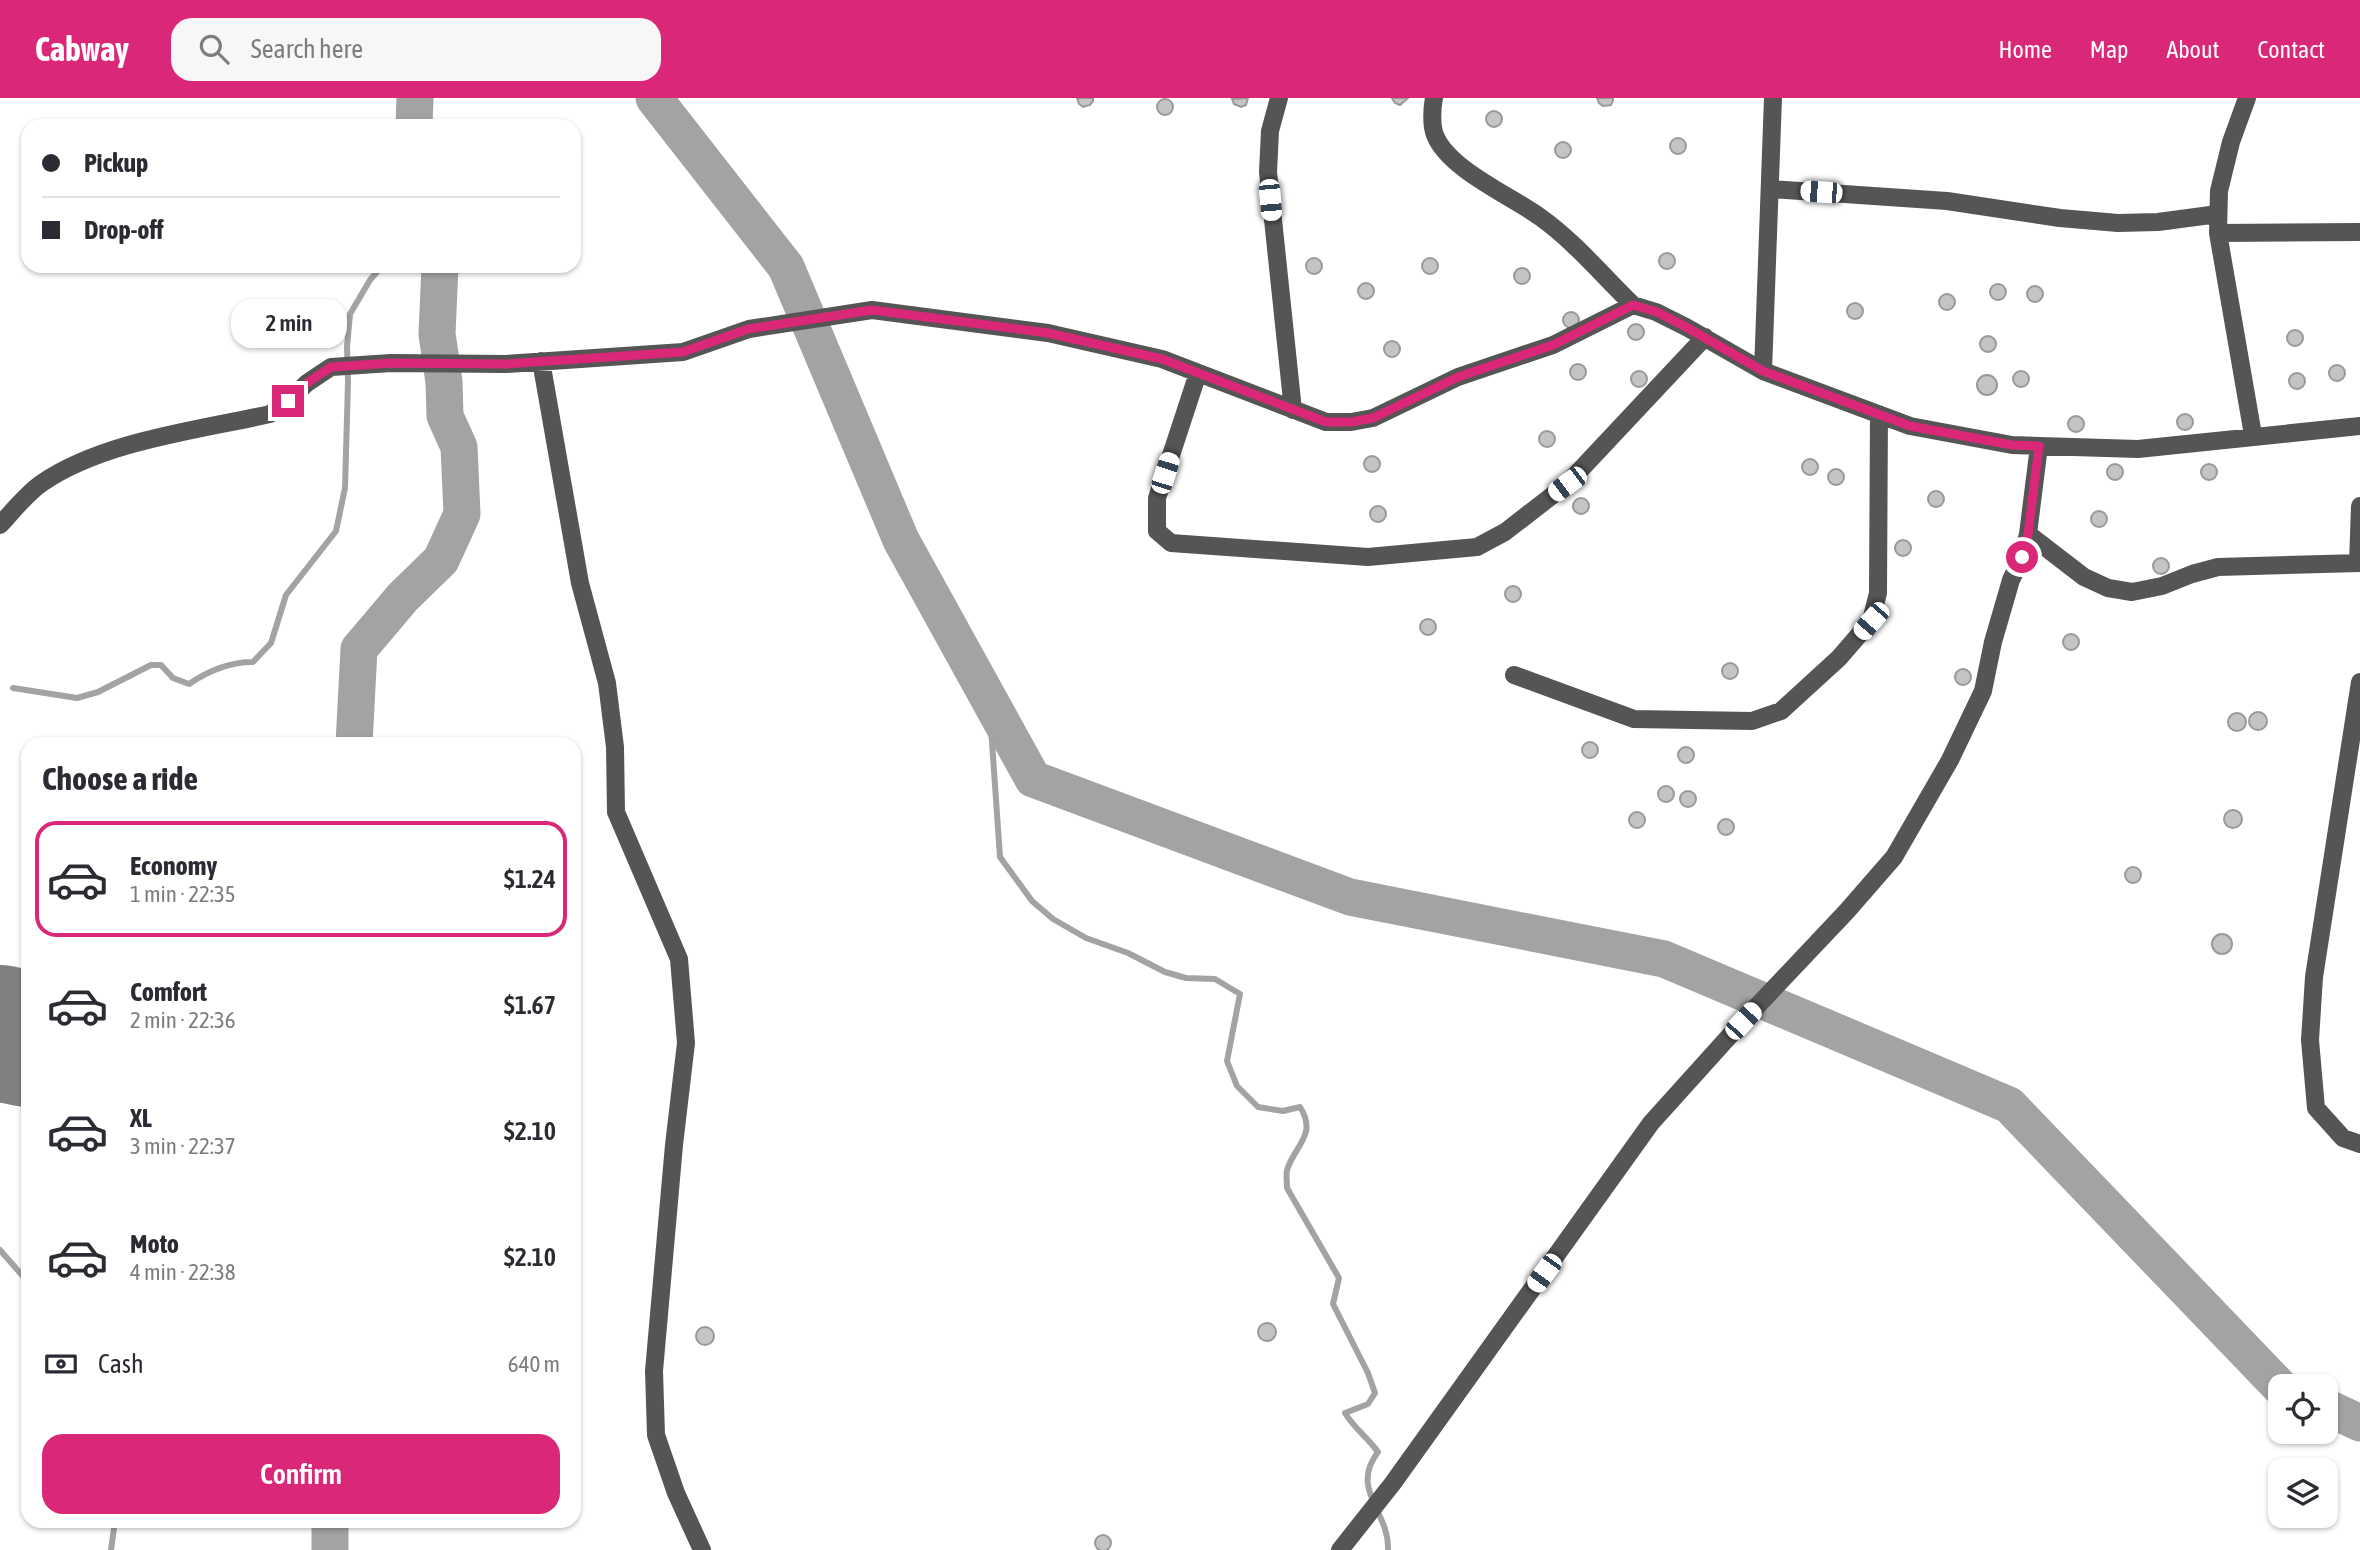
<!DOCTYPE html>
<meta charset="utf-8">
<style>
body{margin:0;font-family:"Asap Condensed",sans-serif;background:#f7f7f7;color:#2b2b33;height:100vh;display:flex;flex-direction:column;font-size:26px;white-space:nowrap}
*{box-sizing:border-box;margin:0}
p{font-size:23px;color:#7c7c81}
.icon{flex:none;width:38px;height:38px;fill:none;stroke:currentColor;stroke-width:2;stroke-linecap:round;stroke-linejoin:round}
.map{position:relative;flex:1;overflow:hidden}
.drawer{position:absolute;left:21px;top:639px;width:560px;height:791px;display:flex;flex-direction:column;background:#fff;border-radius:21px;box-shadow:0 2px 5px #0004}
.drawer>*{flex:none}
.guide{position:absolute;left:21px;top:21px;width:560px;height:154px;border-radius:21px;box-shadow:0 2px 5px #0004;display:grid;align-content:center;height:154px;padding:0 21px;background:#fff}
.buttons{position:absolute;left:2268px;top:1276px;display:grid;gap:14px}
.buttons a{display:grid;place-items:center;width:70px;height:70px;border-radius:14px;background:#fff;box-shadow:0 2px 5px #0004;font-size:35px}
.end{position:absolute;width:32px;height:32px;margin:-16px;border:9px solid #db2777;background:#fff;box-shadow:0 0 0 4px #fff}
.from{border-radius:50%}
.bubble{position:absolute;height:49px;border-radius:21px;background:#fff;box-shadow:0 2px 5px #0004;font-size:23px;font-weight:600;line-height:49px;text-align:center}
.car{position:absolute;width:21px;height:42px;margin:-21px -10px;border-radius:9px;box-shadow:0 0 5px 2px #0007;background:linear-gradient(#fff 24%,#345 0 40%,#fff 0 76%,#345 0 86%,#fff 0)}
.guide b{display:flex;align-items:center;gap:24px;height:66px;font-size:26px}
.guide b+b{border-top:2px solid #e1e1e2}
.guide i{width:18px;height:18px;background:#2b2b33}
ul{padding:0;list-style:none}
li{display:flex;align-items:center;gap:21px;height:116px;margin:0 14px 10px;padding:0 7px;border:4px solid transparent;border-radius:21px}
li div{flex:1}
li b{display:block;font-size:26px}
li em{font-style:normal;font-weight:600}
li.active{border-color:#db2777}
li>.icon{width:63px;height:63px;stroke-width:1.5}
h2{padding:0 21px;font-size:32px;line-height:84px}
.pay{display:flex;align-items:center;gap:18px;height:77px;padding:0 21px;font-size:26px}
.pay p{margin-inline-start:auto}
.primary-button{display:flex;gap:14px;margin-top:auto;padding:14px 21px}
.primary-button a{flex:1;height:80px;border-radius:21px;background:#db2777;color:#fff;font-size:28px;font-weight:600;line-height:80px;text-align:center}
header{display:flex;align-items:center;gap:42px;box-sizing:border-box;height:98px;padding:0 35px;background:#db2777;color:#fff}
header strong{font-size:33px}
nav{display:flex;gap:38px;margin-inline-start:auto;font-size:24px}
.search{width:490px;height:63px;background:#f7f7f7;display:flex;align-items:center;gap:18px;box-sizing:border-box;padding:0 24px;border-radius:21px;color:#7c7c81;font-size:26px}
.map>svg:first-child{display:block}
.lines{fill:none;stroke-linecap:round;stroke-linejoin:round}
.stream{stroke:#a3a3a3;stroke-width:6}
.river{stroke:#a3a3a3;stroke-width:37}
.runway{stroke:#808080;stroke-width:136}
.building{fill:#c4c4c4;stroke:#999;stroke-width:2}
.minor{stroke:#555;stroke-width:18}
.route{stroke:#db2777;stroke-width:9}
</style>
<header>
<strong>Cabway</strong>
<div class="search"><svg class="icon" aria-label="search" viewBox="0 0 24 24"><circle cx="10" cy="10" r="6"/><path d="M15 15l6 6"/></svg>Search here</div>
<nav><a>Home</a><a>Map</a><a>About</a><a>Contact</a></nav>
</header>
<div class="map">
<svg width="2360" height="1452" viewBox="0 0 2360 1452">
<rect width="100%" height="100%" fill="#fff"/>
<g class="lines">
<path class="stream" d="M13 590 77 600 98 594 151 567H161L173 580 189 586C208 573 229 564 253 564L271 545 286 497 336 433 345 390 348 284 347 249 350 216 370 182 382 168
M989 601 1000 759 1032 803 1053 821 1086 840 1128 855 1165 874 1186 880 1215 881 1240 896 1227 963 1237 988 1258 1009 1283 1013 1300 1009C1318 1037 1294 1048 1287 1072 1286 1077 1287 1084 1287 1090L1339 1180 1333 1206 1368 1275 1375 1295 1368 1306 1345 1315C1354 1330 1368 1340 1378 1354 1349 1392 1390 1414 1388 1452
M0 1152 28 1184
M111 1452 115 1423"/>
<path class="river" d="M654 0 786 169 901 442 1033 681 1350 799 1664 861 2009 1007 2280 1289
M414 28 415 0
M354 646 359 551 403 499 441 462 462 416 459 349 445 318 444 284 437 236 440 168
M2326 1309 2360 1325
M330 1452V1423"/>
<path class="runway" d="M0 935 28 941"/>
</g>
<path class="building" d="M1077 0H1093V3L1090 7 1083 9 1079 6Z
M1248 0 1246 7 1241 9 1234 6 1232 1Z
M1392 0H1408L1400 7 1395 5Z
M1597 0H1613V2L1611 7 1603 8 1599 5Z
M1157 9a8 8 0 1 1 16 0a8 8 0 1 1-16 0Z
M1486 21a8 8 0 1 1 16 0a8 8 0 1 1-16 0Z
M1670 48a8 8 0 1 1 16 0a8 8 0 1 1-16 0Z
M1555 52a8 8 0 1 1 16 0a8 8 0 1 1-16 0Z
M1659 163a8 8 0 1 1 16 0a8 8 0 1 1-16 0Z
M1422 168a8 8 0 1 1 16 0a8 8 0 1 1-16 0Z
M1306 168a8 8 0 1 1 16 0a8 8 0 1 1-16 0Z
M1514 178a8 8 0 1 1 16 0a8 8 0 1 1-16 0Z
M1358 193a8 8 0 1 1 16 0a8 8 0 1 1-16 0Z
M1990 194a8 8 0 1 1 16 0a8 8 0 1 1-16 0Z
M2027 196a8 8 0 1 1 16 0a8 8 0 1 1-16 0Z
M1939 204a8 8 0 1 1 16 0a8 8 0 1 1-16 0Z
M1847 213a8 8 0 1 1 16 0a8 8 0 1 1-16 0Z
M1563 222a8 8 0 1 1 16 0a8 8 0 1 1-16 0Z
M1628 234a8 8 0 1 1 16 0a8 8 0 1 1-16 0Z
M2287 240a8 8 0 1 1 16 0a8 8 0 1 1-16 0Z
M1980 246a8 8 0 1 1 16 0a8 8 0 1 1-16 0Z
M1384 251a8 8 0 1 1 16 0a8 8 0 1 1-16 0Z
M1570 274a8 8 0 1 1 16 0a8 8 0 1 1-16 0Z
M2329 275a8 8 0 1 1 16 0a8 8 0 1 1-16 0Z
M2013 281a8 8 0 1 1 16 0a8 8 0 1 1-16 0Z
M1631 281a8 8 0 1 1 16 0a8 8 0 1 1-16 0Z
M2289 283a8 8 0 1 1 16 0a8 8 0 1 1-16 0Z
M1977 287a10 10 0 1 1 20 0a10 10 0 1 1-20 0Z
M2177 324a8 8 0 1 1 16 0a8 8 0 1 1-16 0Z
M2068 326a8 8 0 1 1 16 0a8 8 0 1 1-16 0Z
M1539 341a8 8 0 1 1 16 0a8 8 0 1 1-16 0Z
M1364 366a8 8 0 1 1 16 0a8 8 0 1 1-16 0Z
M1802 369a8 8 0 1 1 16 0a8 8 0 1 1-16 0Z
M2201 374a8 8 0 1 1 16 0a8 8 0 1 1-16 0Z
M2107 374a8 8 0 1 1 16 0a8 8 0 1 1-16 0Z
M1828 379a8 8 0 1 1 16 0a8 8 0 1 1-16 0Z
M1928 401a8 8 0 1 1 16 0a8 8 0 1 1-16 0Z
M1573 408a8 8 0 1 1 16 0a8 8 0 1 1-16 0Z
M1370 416a8 8 0 1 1 16 0a8 8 0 1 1-16 0Z
M2091 421a8 8 0 1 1 16 0a8 8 0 1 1-16 0Z
M1895 450a8 8 0 1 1 16 0a8 8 0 1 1-16 0Z
M2153 468a8 8 0 1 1 16 0a8 8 0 1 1-16 0Z
M1505 496a8 8 0 1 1 16 0a8 8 0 1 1-16 0Z
M1420 529a8 8 0 1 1 16 0a8 8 0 1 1-16 0Z
M2063 544a8 8 0 1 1 16 0a8 8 0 1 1-16 0Z
M1722 573a8 8 0 1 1 16 0a8 8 0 1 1-16 0Z
M1955 579a8 8 0 1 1 16 0a8 8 0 1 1-16 0Z
M2249 623a9 9 0 1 1 18 0a9 9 0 1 1-18 0Z
M2228 624a9 9 0 1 1 18 0a9 9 0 1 1-18 0Z
M1582 652a8 8 0 1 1 16 0a8 8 0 1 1-16 0Z
M1678 657a8 8 0 1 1 16 0a8 8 0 1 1-16 0Z
M1658 696a8 8 0 1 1 16 0a8 8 0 1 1-16 0Z
M1680 701a8 8 0 1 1 16 0a8 8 0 1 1-16 0Z
M2224 721a9 9 0 1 1 18 0a9 9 0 1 1-18 0Z
M1629 722a8 8 0 1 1 16 0a8 8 0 1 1-16 0Z
M1718 729a8 8 0 1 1 16 0a8 8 0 1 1-16 0Z
M2125 777a8 8 0 1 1 16 0a8 8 0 1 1-16 0Z
M2212 846a10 10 0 1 1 20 0a10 10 0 1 1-20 0Z
M1258 1234a9 9 0 1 1 18 0a9 9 0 1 1-18 0Z
M696 1238a9 9 0 1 1 18 0a9 9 0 1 1-18 0Z
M1095 1445a8 8 0 1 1 16 0a8 8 0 1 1-16 0Z"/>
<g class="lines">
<path class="minor" d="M1279 0 1270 33 1268 74 1293 312
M1434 0C1432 10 1431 27 1435 37 1448 71 1511 98 1540 119 1574 143 1603 178 1633 207
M2247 0 2231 44 2219 93 2218 135 2253 337
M1770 91 1947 103 2060 120 2118 125 2158 124 2218 116
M2218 135 2360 134
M541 263 580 485 607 585 615 649 616 714 679 861 686 945 674 1047 654 1273 656 1337 676 1395 702 1452
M1763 273 1773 0
M1198 275 1157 400V433L1171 445 1368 459 1477 449 1505 434 1567 386 1705 239
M0 427C13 413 27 395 42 385 103 343 199 332 270 316L288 303 307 285 331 269 391 265 506 266 683 254 749 231 872 212 1048 235 1162 261 1326 324H1351L1373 320 1458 279 1553 247 1633 207 1656 214 1686 229 1763 273 1910 328 2012 347 2138 351 2360 328
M2028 436 2084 479 2108 490 2132 494 2162 488 2192 476 2218 469 2360 465
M2358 465 2360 408
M1514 577 1634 621 1752 623 1781 613 1839 560 1871 523 1878 495 1879 316
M2360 584 2314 879 2310 942 2316 1010 2343 1040 2360 1046
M1340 1452 1393 1385 1651 1025 1743 923 1847 813 1894 759 1950 662 1983 593 1993 544 2011 482 2022 459 2028 436 2039 348"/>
</g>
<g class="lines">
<path class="route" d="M288 303 307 285 331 269 391 265 506 266 683 254 748 231 872 212 1048 235 1162 261 1326 324H1351L1373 320 1458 279 1553 247 1633 207 1657 214 1686 229 1763 273 1910 328 2012 347 2039 348 2028 436 2022 459"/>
</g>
</svg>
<div class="buttons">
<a><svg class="icon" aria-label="locate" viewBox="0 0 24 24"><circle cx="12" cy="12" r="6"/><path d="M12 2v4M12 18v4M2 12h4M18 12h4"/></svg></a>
<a><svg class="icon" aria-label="layers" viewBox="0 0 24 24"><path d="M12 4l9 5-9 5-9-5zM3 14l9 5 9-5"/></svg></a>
</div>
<i class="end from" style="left:2022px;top:459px"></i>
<i class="end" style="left:288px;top:303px"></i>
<div class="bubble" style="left:231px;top:201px;width:116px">2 min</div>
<i class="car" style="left:1821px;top:94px;rotate:274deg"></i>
<i class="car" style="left:1270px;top:102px;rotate:175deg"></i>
<i class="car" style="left:1165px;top:375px;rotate:18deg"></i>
<i class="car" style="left:1567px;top:386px;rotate:233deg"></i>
<i class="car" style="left:1871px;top:523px;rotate:221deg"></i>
<i class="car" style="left:1743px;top:923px;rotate:43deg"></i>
<i class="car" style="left:1544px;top:1175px;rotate:216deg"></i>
<div class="guide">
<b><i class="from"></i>Pickup</b>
<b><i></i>Drop-off</b>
</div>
<section class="drawer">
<h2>Choose a ride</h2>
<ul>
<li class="active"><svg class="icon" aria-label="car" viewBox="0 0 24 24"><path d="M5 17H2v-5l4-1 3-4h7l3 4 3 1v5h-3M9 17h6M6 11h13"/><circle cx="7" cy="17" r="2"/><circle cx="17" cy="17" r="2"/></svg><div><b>Economy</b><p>1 min · 22:35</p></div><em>$1.24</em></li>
<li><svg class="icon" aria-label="car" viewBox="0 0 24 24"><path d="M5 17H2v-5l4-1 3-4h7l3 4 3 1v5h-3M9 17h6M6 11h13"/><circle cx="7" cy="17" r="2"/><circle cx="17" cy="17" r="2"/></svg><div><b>Comfort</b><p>2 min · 22:36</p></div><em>$1.67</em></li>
<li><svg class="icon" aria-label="car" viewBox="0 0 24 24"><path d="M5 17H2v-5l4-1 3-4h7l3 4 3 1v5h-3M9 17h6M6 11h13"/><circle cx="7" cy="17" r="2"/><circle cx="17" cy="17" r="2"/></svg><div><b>XL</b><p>3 min · 22:37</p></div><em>$2.10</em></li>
<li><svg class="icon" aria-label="car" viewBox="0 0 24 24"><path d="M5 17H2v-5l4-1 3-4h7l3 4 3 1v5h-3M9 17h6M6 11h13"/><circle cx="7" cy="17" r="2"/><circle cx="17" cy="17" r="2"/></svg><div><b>Moto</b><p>4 min · 22:38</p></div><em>$2.10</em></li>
</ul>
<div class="pay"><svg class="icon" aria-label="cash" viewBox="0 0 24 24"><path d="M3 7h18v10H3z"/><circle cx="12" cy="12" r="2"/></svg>Cash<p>640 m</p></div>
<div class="primary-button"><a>Confirm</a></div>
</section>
</div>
